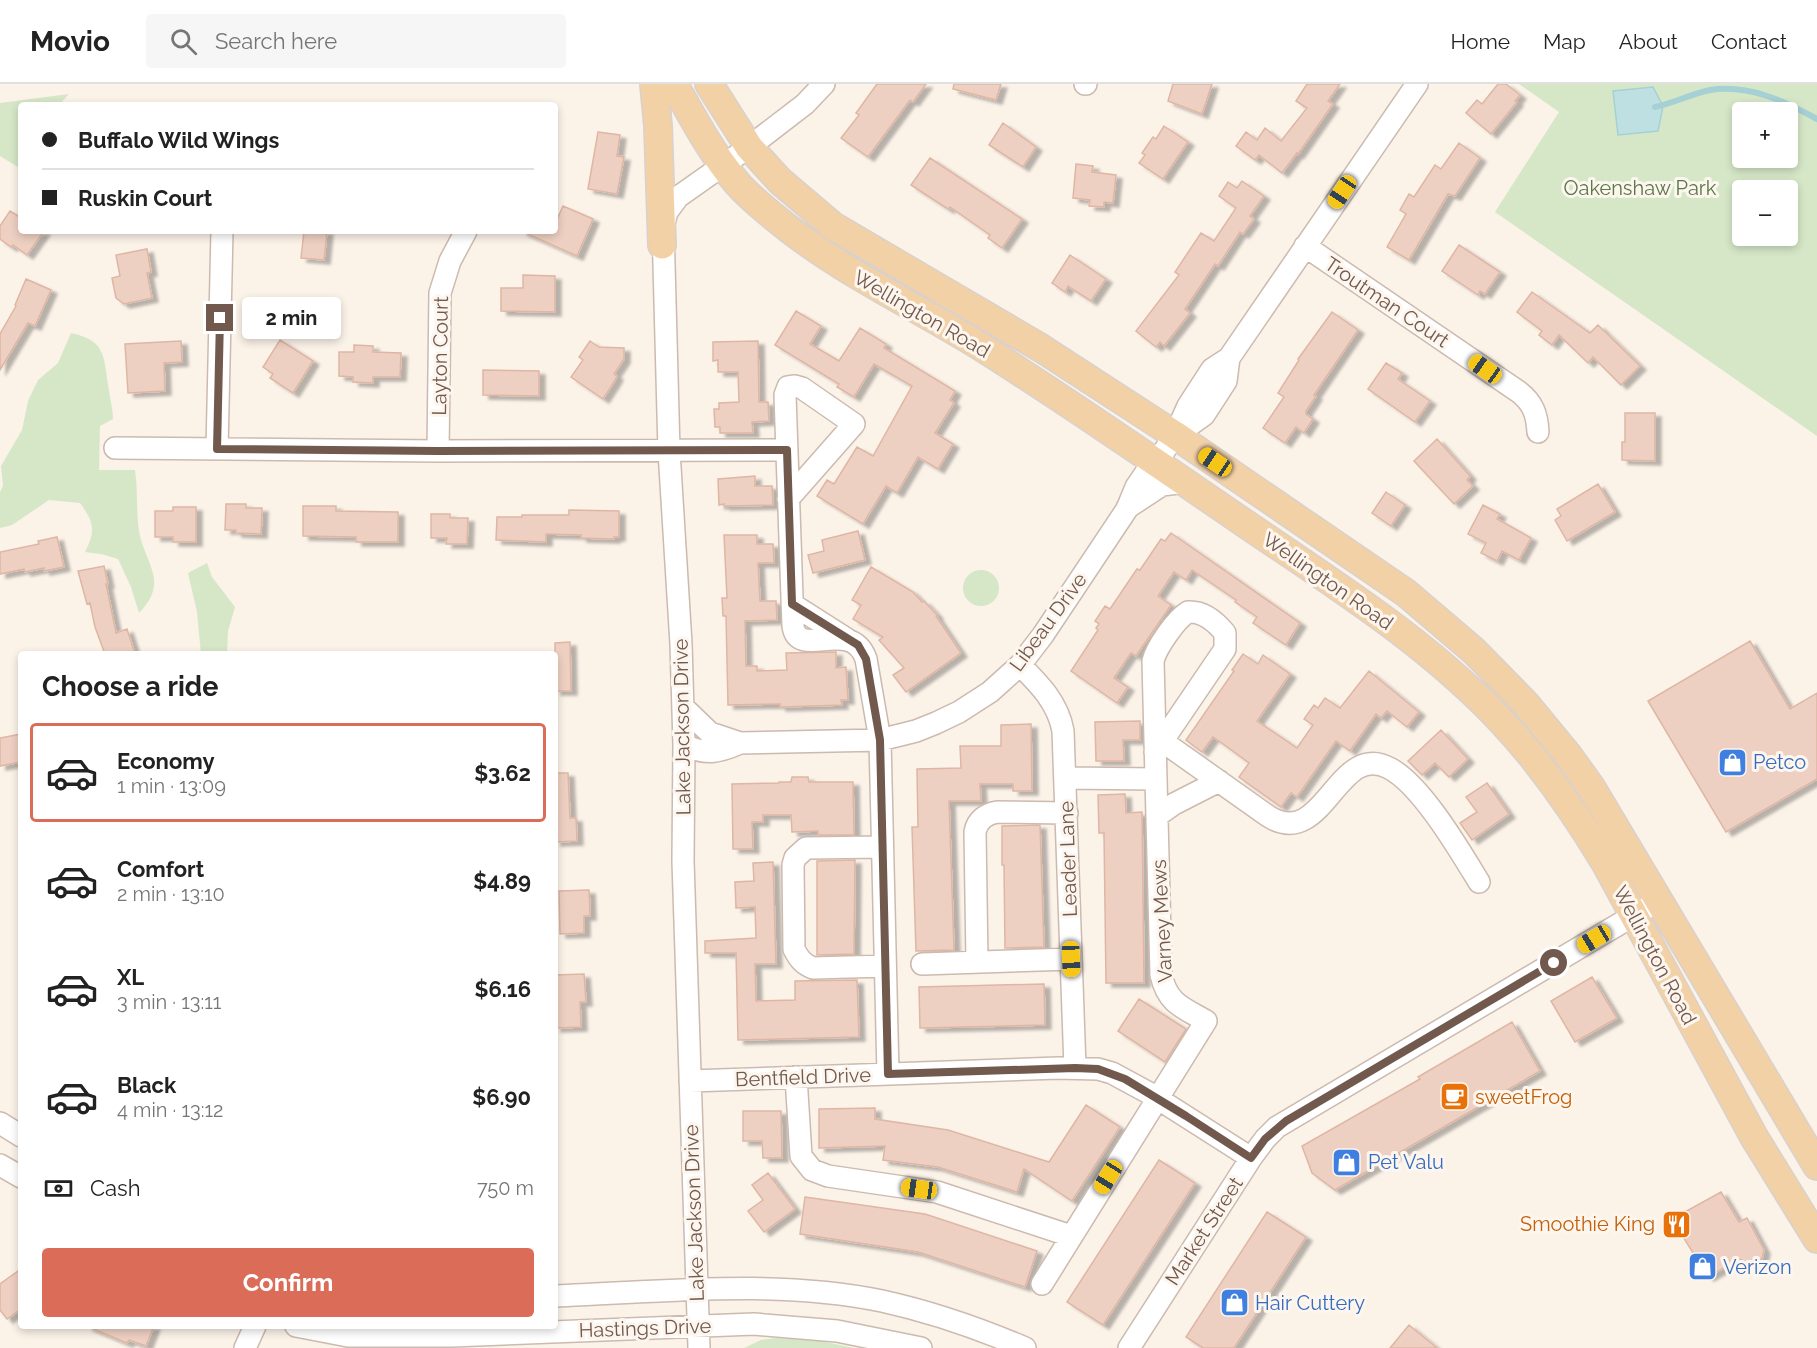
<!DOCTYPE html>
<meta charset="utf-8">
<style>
body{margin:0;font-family:Raleway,sans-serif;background:#f6f6f6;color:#222;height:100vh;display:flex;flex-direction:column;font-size:22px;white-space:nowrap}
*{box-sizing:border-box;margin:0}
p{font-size:20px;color:#767676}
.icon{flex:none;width:33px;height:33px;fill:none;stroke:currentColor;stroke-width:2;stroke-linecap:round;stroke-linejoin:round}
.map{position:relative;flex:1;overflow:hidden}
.panel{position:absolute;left:18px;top:567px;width:540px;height:678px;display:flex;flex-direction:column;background:#fff;border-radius:6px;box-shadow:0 3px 9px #0003}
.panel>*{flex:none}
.guide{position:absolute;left:18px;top:18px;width:540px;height:132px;border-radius:6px;box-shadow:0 3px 9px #0003;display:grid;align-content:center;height:132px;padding:0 24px;background:#fff}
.controls{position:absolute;left:1732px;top:18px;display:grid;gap:12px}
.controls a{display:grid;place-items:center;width:66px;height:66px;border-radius:6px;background:#fff;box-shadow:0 3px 9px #0003;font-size:30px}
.end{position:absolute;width:27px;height:27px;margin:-14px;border:8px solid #72594e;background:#fff;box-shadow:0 0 0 3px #fff}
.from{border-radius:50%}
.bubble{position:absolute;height:42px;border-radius:6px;background:#fff;box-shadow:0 3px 9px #0003;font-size:20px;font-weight:700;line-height:42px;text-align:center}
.car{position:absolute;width:18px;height:36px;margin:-18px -9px;border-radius:8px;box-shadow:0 0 4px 2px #0007;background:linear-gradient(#f5c518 24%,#345 0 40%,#f5c518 0 76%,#345 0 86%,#f5c518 0)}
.guide b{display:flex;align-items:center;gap:21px;height:57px;font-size:22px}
.guide b+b{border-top:2px solid #e0e0e0}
.guide i{width:15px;height:15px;background:#222}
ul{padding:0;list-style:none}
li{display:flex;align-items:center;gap:18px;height:99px;margin:0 12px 9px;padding:0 12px;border:3px solid transparent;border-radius:6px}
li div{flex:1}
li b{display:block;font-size:22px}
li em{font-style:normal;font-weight:700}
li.selected{border-color:#da6c58}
li>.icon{width:54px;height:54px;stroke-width:1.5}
h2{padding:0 24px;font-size:27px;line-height:72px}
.pay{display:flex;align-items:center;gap:15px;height:66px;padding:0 24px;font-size:22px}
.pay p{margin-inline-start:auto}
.button{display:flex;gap:12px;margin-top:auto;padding:12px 24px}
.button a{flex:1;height:69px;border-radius:6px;background:#da6c58;color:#fff;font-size:24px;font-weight:700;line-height:69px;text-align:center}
header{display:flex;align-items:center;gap:36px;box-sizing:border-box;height:84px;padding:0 30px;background:#fff;border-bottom:2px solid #e0e0e0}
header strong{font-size:28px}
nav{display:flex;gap:33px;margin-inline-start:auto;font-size:21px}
.search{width:420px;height:54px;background:#f6f6f6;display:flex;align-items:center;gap:15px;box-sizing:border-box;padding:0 21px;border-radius:6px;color:#767676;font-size:22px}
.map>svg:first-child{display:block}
.green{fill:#d6e7c7;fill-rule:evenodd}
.water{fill:#bee0e3;stroke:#a5d0d4;stroke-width:1.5}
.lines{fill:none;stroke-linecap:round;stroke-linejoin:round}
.stream{stroke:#a5d0d4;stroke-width:6}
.building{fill:#eed0c2;stroke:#dfb6a4;stroke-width:1.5;filter:url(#shadow)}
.minor-casing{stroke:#ccbaaf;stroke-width:24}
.major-casing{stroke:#d8d1cd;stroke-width:30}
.minor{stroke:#fff;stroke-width:21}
.major{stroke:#f3d1a6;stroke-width:27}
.route{stroke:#72594e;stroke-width:8}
.labels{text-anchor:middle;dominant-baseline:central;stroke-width:6;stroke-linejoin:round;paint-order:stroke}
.park-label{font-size:20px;fill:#587847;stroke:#fdf6ee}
.street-label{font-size:20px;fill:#72594e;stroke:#fdf6ee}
.shop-label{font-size:20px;fill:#366cbe;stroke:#fdf6ee;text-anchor:start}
.food-label{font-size:20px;fill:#c56008;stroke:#fdf6ee;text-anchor:start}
</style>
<header>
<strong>Movio</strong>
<div class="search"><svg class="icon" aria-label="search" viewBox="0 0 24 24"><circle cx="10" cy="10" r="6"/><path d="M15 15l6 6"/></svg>Search here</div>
<nav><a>Home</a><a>Map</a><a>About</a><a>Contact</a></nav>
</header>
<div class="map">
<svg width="1817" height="1264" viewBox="0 0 1817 1264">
<defs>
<filter id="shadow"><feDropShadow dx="6" dy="4" stdDeviation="1.5" flood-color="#0004"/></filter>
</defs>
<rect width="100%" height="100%" fill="#fbf2e8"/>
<path class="green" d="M1519 0H1817V352L1495 128 1559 28ZM1743 28H1788V74H1743ZM1743 106H1788V152H1743Z
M69 10 59 21H21V85L0 72V19Z
M71 249C108 257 103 274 109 306 110 316 113 325 113 335L100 342 99 386H135C138 406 136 427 139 447 145 481 170 497 139 529L131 503 118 475 101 470 85 468C96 447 94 438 80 419L49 416 12 441 0 444V408L3 402 1 382 22 346 28 317 38 296 58 279Z
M207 479 212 493 235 523 228 547 227 570H201L197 528 188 489Z
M963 504a18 18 0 1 1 36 0a18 18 0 1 1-36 0Z
M776 1254 820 1257 855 1264H744L761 1256Z"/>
<path class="water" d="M1653 3 1663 22 1658 47 1618 51 1613 7Z"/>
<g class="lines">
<path class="stream" d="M1655 23C1674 19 1691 10 1710 6 1749 0 1784 17 1817 35"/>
</g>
<path class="building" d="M877 0H926L913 18 910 16 868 73 841 54 859 31 856 29Z
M954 0H1001L996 16 953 5Z
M1173 0H1212L1202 30 1168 17Z
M1307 0H1340L1328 17 1333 20 1298 70 1297 69 1282 89 1259 71 1255 76 1236 62 1246 48 1257 56 1265 44 1281 57 1307 24 1296 17Z
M1498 0H1506L1520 11 1515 17 1517 18 1491 50 1466 29 1477 16 1482 20Z
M1003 39 1036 63 1023 83 989 61Z
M1164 42 1188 58 1163 95 1139 79 1145 71 1142 69 1153 53 1156 55Z
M598 48 620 51 617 72 624 73 617 110 588 105Z
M1459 59 1480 74 1455 112 1448 110 1409 176 1387 163 1406 130 1400 126 1409 110 1414 113 1435 81 1441 85Z
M930 74 1022 135 1002 164 988 154 990 151 950 123 948 125 911 101Z
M1076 80 1093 82 1092 88 1116 91 1113 119 1104 118V123L1089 122 1090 116 1073 114Z
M1242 97 1264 112 1250 132 1254 135 1243 150 1240 148 1218 182 1215 180 1185 225 1190 229 1164 262 1160 258 1156 263 1136 247 1179 191 1175 188 1201 149 1214 157 1236 124 1219 112 1228 98 1237 104Z
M563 122 593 135 577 172 521 147H555V140Z
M10 127 21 134V147H44L27 171 13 161 11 163 0 155V142Z
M304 147H327L324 176 301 174Z
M1459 161 1500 188 1485 210 1480 207 1478 211 1442 187Z
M147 165 151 188 147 189 152 214 124 220 116 214 112 194 120 192 116 171Z
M1070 171 1106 195 1091 217 1068 202 1065 208 1052 199Z
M523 191 555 192V228L501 227V204H523Z
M26 195 51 206 35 242 28 239 0 286V250L16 222 15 221Z
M1532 208 1590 249 1598 241 1640 282 1621 301 1593 273 1588 279 1559 251 1552 261 1539 251 1542 247 1517 228Z
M796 227 821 242 810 260 839 277 860 244 886 260 884 264 955 307 950 316 954 319 935 349 953 360 938 385 918 373 897 409 886 402 863 440 817 412 827 396 834 400 857 363 873 372 912 302 874 280 854 313 837 303 839 300 775 261Z
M1332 228 1358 246 1314 311 1316 312 1306 327V330L1313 335 1304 349 1296 343 1285 359 1263 344 1284 313 1278 309 1299 276 1298 275Z
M280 256 313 277 293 309 270 294 273 290 263 283Z
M181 257 182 278 164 279 165 307 128 309 125 260Z
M590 257 599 263 624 264V275L614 290 617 292 614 298 603 315 571 293 583 276 579 273Z
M758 257 759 318H768L769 337 752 338 753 349H720V343H715L714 325H719V319L739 318 738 288H718V276L713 277V258Z
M354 261 373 262V268L401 269 400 293H373V299L353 298V293L339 292V268H354Z
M1386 279 1402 289 1398 295 1430 317 1415 338 1368 305Z
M483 286 539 287V312L483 311Z
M1625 329H1655V377L1622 376V358H1625Z
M1437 355 1470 392 1467 396 1473 402 1454 420 1414 377Z
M755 392V402H772L773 421 724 422V420L719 421 718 395Z
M1598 400 1615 428 1567 457 1555 436 1561 432 1557 425Z
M1386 408 1405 421 1391 442 1372 429Z
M226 420H246V424H262L261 450 236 449V446H225Z
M1483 421 1500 430 1497 435 1531 454 1519 476 1502 467 1497 477 1481 469 1486 459 1468 450Z
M303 422H336V427L398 428V458H356V453L303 452Z
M173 423H196V458H173V453H155V427H173Z
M569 426 619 427V453H614V455L581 454V451L546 450V458L496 456 497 433H522V431H569Z
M431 430H450V434H468L467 460H446L447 454H431Z
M858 447 865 476 813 489 808 471 824 467 822 456Z
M1171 449 1300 539 1286 561 1253 539 1257 533 1235 518 1236 516 1192 486 1186 496 1174 488 1158 512 1171 521 1136 572 1131 569 1114 594 1128 603 1117 619 1071 587 1098 546 1096 544 1099 540 1095 537 1105 522 1110 525 1137 485 1140 486 1161 455 1165 457Z
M724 451H757V460H773L774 479H758L760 517H776L777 536 745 537 746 582H757V587L787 586 786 569 836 568V584L846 583 848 616H841L842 621 780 623V620L728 621 726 532H723L722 514H727Z
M57 453 64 483 44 487V484L25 488 24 485 0 490V468L39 460 38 457Z
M104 482 108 500H106L116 549 127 545 135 570H105L95 543 90 519 87 520 78 487Z
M871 483 913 508 922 518 924 517 937 531 936 532 961 569 906 608 893 591 904 584 879 556 883 553 853 535 861 521 852 516Z
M1750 557 1790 625 1817 609V695L1726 748 1648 617Z
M570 558 571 607H555V559Z
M1243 570 1258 580 1263 571 1290 590 1257 637 1297 664 1313 641 1304 635 1314 621 1318 624 1325 614 1340 624 1369 587 1419 628 1407 643 1387 627 1381 634 1376 630 1350 667 1336 657 1297 713 1291 709 1281 723 1239 693 1249 679 1219 657 1213 653 1202 668 1186 656 1234 587 1232 586Z
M1140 637V656H1123L1124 677H1096L1095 638Z
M1031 640 1032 707H1013V700H980L981 717H949L954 866 916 867 912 743H918L917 685 961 684 960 662H1001V641Z
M1441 646 1468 675 1449 693 1435 679 1422 691 1408 677Z
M21 650V678L0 682V654Z
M555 689H568L570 734H576L577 757 555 758Z
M792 693H808L809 698H853L854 751H818V747L792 748 791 731H763V738H752L753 765H733L732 700 779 699V698H791Z
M1487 699 1509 730 1472 756 1460 739 1477 728 1466 713Z
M1125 710 1126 729 1142 728 1144 899H1106L1104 749H1099L1098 711Z
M1040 741 1044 863 1005 864 1004 781H1002V742Z
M855 776 854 870 817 871V777Z
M773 778 776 880H755L756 917 795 916V897L857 896 859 953 738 956 736 869H705V857L756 854 755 823 736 824 735 798 754 797 753 779Z
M589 806 590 832H584V849L560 850 559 807Z
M584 890 586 918H580L581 943 555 944V891Z
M1592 893 1617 934 1575 958 1551 917Z
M1044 900 1045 941 920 944 919 903Z
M1139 915 1186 945 1165 978 1118 947Z
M1512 938 1540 987 1335 1106 1312 1089 1302 1062 1420 995 1418 993Z
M1086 1021 1120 1043 1072 1117 1024 1085 1017 1108 938 1083 883 1076 885 1062 819 1064V1025L875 1024V1035L948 1046 1049 1078Z
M743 1027H781L782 1074H763L762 1057H743Z
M1159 1076 1195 1099 1103 1241 1067 1218Z
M768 1089 795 1125 764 1148 748 1127 763 1116 752 1101Z
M1721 1108 1739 1138 1747 1134 1764 1166 1762 1175 1752 1180 1739 1175 1708 1193 1672 1135Z
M805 1113 925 1130 1037 1167 1025 1203 918 1168 800 1150Z
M1267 1128 1306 1153 1234 1264H1203L1186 1253Z
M21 1185V1225L7 1235 0 1226V1200Z
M1409 1241 1437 1264H1390Z
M86 1242H154L146 1262 129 1256 127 1259Z"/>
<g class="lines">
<defs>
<path id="minor" d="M1085 0H1086
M1305 162 1519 308C1533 319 1537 330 1538 348
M1176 351 1204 331 1226 297 1229 274
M115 364 438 367 787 366
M217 365 222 147
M438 367 440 209 450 177 466 147
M788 415 854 340 802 304 795 302 788 303 785 311 793 542C798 577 851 532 866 575L880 656 888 990
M1127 424 1162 401 1186 398
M792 520 847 555
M1020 581C1040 601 1058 619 1063 647L1075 984
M683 623 710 649 740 659 880 656 916 647 936 639 959 628 990 608 1020 581 1043 551 1127 425 1136 403 1149 384 1156 379 1175 351 1188 322 1212 285 1229 274 1417 0
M1155 652 1268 732C1324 768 1337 656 1389 684 1421 700 1460 767 1479 798
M684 661C706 671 717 669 740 659
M1066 694 1156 695
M1157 732 1174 720 1219 697
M882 763 806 764 795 774 793 781 794 865C799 875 803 880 813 884L885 882
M977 878 975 748C977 736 986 730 997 728L1067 729
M922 880 1071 875
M796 993 801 1072 812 1086 828 1092 937 1108 1071 1152
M690 997 1058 984 1098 985 1112 989 1149 1009 1251 1074
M0 1039 21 1052
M0 1081 21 1093
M1042 1200 1206 937C1182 923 1168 920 1161 891L1156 695C1155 656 1154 617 1153 577 1156 564 1176 535 1188 528 1203 527 1216 538 1225 549V565L1155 668
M555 1212C663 1208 775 1195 882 1217 932 1228 978 1244 1025 1264
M296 1242 348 1252H452L754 1240 837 1247 921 1264
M245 1264 255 1242
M699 1264 683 777 684 661 681 560 669 367 663 143 667 128 678 113 749 63 805 20 824 0
M1129 1264 1251 1074 1265 1055 1277 1043 1658 817"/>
<path id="major" d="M654 0 658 42 662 161
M674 0C693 34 712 70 737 99 748 112 761 122 774 133 840 188 911 219 983 264 1070 319 1155 378 1240 436 1332 499 1428 558 1504 640 1544 683 1576 730 1606 780L1754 1053 1817 1155
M709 0 749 63 780 97 833 142 1041 264 1175 351 1406 509 1474 567 1526 620 1568 671 1591 703 1817 1082"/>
</defs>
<use href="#minor" class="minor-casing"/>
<use href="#major" class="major-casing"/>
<use href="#minor" class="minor"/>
<use href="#major" class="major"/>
</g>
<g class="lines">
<path class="route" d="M220 234 217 365 438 367 787 366 792 520 858 561 866 575 880 656 888 990 1075 984 1098 985 1125 995 1186 1032 1251 1074 1265 1055 1286 1037 1554 879"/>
</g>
<defs>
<symbol id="shop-square" viewBox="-11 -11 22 22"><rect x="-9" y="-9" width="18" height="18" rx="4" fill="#3f7fe0" stroke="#fdf6ee"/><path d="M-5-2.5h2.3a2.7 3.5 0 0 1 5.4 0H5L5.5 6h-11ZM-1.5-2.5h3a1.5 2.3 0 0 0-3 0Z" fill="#fff"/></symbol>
<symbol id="cafe-square" viewBox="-11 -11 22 22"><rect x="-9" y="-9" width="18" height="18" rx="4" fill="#e8710a" stroke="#fdf6ee"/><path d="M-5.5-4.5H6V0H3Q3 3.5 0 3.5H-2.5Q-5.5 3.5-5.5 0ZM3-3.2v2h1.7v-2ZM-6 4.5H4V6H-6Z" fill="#fff"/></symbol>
<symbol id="restaurant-square" viewBox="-11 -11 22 22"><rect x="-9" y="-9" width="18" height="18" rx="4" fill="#e8710a" stroke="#fdf6ee"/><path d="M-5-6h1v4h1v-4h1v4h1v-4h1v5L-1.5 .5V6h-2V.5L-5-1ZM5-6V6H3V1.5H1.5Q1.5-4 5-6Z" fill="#fff"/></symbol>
</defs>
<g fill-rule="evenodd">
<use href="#shop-square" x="1716" y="662" width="33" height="33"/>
<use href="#cafe-square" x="1438" y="996" width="33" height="33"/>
<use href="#shop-square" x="1330" y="1062" width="33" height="33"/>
<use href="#restaurant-square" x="1660" y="1124" width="33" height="33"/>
<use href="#shop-square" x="1686" y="1166" width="33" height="33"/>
<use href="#shop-square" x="1218" y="1202" width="33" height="33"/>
</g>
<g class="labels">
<g class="park-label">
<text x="1640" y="104">Oakenshaw Park</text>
</g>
<g class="street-label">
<text transform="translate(1387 218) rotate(34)">Troutman Court</text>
<text transform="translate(922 230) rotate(30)">Wellington Road</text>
<text transform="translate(440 272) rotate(-89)">Layton Court</text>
<text transform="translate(1328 497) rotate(35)">Wellington Road</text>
<text transform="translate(1048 538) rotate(-54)">Libeau Drive</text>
<text transform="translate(682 643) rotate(-91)">Lake Jackson Drive</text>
<text transform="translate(1068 775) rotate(-92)">Leader Lane</text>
<text transform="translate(1162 837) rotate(-93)">Varney Mews</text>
<text transform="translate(1655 871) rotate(62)">Wellington Road</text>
<text transform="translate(803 993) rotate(-2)">Bentfield Drive</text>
<text transform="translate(694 1129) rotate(-92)">Lake Jackson Drive</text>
<text transform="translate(1204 1147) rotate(-57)">Market Street</text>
<text transform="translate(645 1244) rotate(-2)">Hastings Drive</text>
</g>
<g class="shop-label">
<text x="1753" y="678">Petco</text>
<text x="1368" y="1078">Pet Valu</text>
<text x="1723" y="1183">Verizon</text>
<text x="1255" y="1219">Hair Cuttery</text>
</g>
<g class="food-label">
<text x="1475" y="1013">sweetFrog</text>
<text x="1655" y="1140" text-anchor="end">Smoothie King</text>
</g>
</g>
</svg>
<div class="controls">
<a>+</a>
<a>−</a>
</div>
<i class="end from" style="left:1554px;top:879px"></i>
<i class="end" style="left:220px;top:234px"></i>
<div class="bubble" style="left:242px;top:213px;width:99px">2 min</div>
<i class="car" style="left:1342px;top:108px;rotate:214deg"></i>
<i class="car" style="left:1485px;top:285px;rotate:305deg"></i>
<i class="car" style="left:1215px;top:378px;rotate:304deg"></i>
<i class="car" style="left:1594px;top:855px;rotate:239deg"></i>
<i class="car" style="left:1071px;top:875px;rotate:178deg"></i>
<i class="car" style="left:1108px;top:1093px;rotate:212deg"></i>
<i class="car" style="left:919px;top:1105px;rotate:278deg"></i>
<div class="guide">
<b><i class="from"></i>Buffalo Wild Wings</b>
<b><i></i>Ruskin Court</b>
</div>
<section class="panel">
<h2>Choose a ride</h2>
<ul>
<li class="selected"><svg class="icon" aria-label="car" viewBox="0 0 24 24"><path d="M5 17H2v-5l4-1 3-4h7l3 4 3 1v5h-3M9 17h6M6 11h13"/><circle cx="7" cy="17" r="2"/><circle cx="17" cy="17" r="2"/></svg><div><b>Economy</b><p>1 min · 13:09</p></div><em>$3.62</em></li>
<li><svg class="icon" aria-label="car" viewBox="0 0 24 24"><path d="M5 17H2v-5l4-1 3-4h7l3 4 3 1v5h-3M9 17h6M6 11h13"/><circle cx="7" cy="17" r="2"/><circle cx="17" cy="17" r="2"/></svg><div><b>Comfort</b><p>2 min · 13:10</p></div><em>$4.89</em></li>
<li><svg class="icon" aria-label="car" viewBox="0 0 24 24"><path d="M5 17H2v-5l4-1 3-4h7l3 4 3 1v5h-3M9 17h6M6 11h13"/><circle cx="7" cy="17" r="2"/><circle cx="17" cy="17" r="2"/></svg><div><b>XL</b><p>3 min · 13:11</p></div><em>$6.16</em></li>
<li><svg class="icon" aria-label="car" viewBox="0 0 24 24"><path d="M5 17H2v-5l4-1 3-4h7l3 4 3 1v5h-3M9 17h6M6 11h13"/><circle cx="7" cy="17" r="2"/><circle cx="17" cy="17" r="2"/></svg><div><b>Black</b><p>4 min · 13:12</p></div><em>$6.90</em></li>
</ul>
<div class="pay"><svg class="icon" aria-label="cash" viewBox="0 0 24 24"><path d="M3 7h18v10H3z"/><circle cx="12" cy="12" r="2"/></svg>Cash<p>750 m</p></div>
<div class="button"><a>Confirm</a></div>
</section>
</div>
